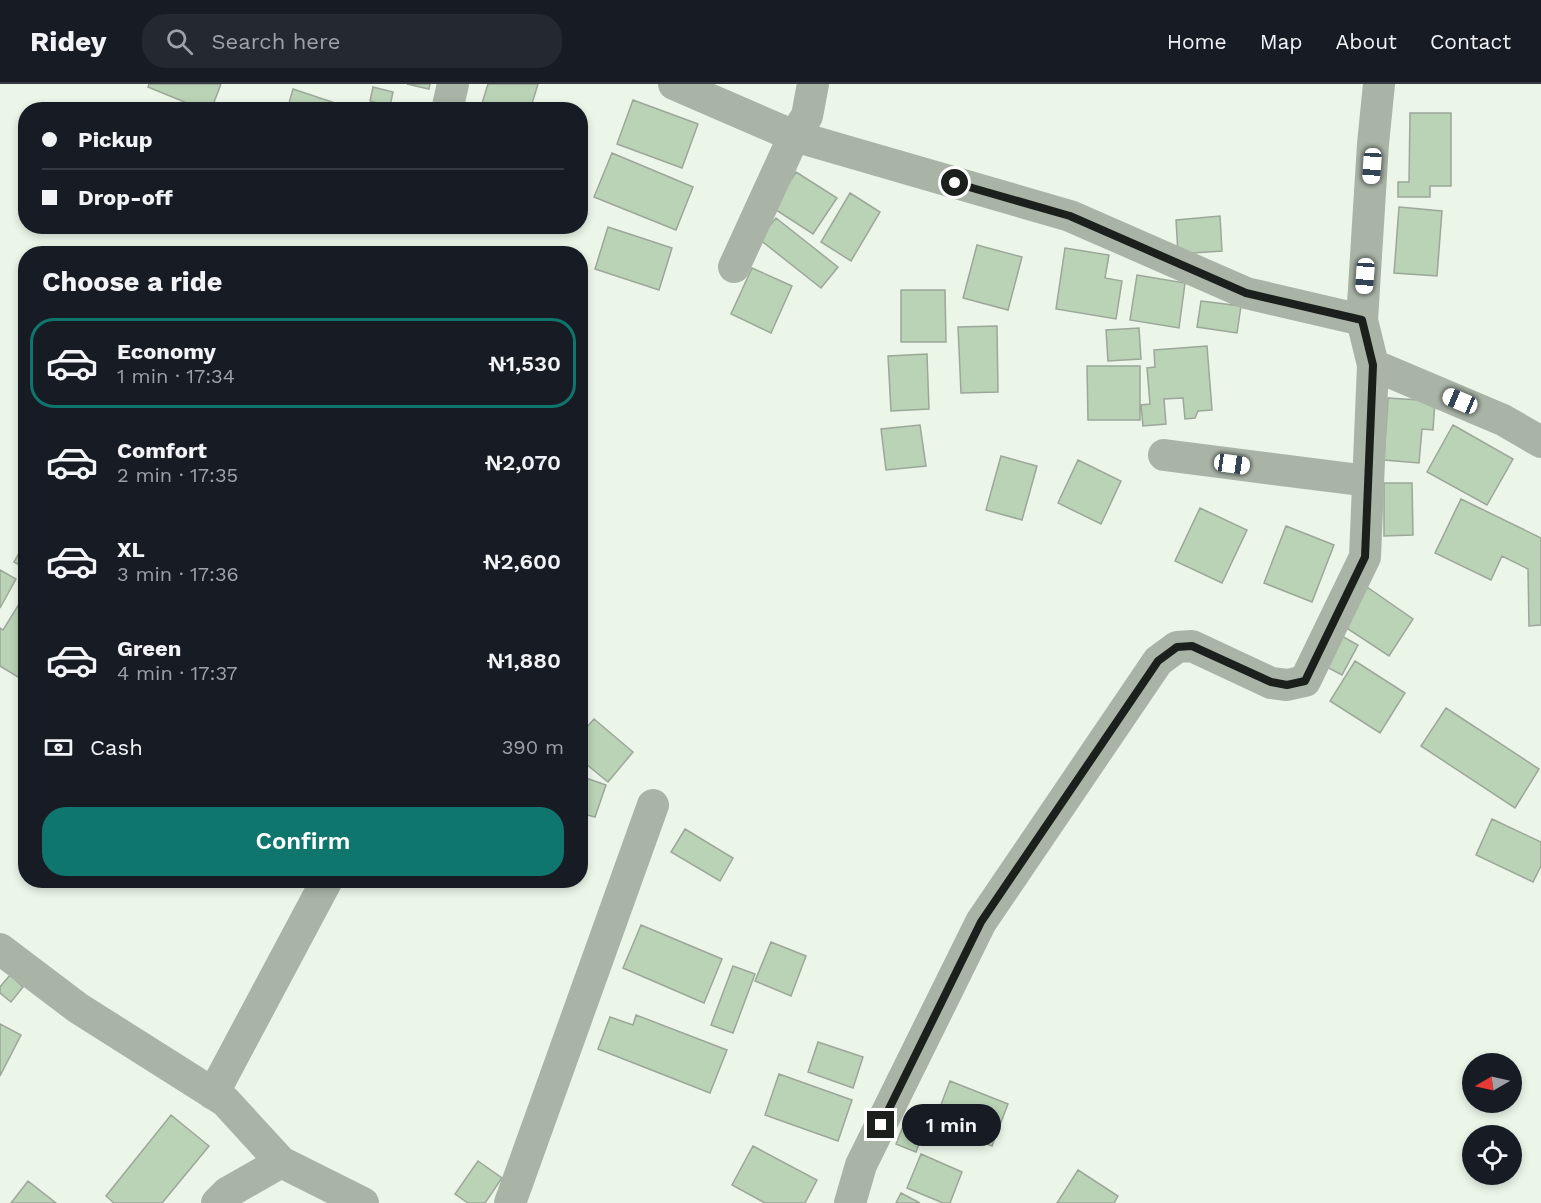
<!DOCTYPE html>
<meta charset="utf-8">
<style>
body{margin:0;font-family:"Work Sans",sans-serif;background:#242831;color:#f1f3f6;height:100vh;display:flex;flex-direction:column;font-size:22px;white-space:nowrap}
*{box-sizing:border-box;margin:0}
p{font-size:20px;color:#9ea1a6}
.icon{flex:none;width:33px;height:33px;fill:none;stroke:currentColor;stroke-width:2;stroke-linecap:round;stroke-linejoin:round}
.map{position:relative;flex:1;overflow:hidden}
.side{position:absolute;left:18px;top:162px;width:570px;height:642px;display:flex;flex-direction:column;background:#171b24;border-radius:24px;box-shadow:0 3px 9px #0003}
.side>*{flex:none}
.top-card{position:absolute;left:18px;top:18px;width:570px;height:132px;border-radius:24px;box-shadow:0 3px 9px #0003;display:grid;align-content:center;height:132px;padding:0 24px;background:#171b24}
.needle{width:39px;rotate:261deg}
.controls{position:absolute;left:1462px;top:969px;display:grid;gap:12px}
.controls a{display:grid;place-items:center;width:60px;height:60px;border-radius:50%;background:#171b24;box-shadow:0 3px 9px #0003;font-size:30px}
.end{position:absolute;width:27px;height:27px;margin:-14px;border:8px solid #1c201c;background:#fff;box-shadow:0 0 0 3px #fff}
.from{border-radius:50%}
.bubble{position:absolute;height:42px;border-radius:21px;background:#171b24;box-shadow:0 3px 9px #0003;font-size:20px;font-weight:600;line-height:42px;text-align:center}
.car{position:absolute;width:18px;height:36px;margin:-18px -9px;border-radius:8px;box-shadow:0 0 4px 2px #0007;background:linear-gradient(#fff 24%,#345 0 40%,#fff 0 76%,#345 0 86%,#fff 0)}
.top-card b{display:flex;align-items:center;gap:21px;height:57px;font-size:22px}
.top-card b+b{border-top:2px solid #363941}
.top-card i{width:15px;height:15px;background:#f1f3f6}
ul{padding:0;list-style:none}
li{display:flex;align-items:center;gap:18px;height:90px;margin:0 12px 9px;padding:0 12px;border:3px solid transparent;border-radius:24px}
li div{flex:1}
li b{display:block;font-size:22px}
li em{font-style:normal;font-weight:600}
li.on{border-color:#0f766e}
li>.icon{width:54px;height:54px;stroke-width:1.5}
h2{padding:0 24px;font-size:27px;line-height:72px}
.pay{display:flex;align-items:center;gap:15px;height:66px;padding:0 24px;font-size:22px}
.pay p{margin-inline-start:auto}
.action{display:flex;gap:12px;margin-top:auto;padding:12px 24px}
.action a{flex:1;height:69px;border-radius:24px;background:#0f766e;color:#fff;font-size:24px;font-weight:600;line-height:69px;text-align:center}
header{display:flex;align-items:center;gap:36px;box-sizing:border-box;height:84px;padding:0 30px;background:#171b24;border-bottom:2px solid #363941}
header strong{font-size:28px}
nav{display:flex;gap:33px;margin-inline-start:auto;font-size:21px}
.search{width:420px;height:54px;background:#242831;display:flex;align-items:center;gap:15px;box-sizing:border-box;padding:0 21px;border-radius:24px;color:#9ea1a6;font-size:22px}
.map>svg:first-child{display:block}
.building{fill:#bad2b5;stroke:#9ca79a;stroke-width:1.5}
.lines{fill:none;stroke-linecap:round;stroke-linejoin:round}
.minor{stroke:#a9b4a7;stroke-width:32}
.route{stroke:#1c201c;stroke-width:8}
</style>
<header>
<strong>Ridey</strong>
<div class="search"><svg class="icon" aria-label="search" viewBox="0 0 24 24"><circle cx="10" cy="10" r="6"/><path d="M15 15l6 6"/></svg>Search here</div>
<nav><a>Home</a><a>Map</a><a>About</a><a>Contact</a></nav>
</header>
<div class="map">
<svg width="1541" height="1119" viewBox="0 0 1541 1119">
<rect width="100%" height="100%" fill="#ebf6e9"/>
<path class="building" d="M149 0H221L211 26H204L148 3Z
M407 0H430L429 5Z
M488 0H538L530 26H480Z
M373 3 393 8 390 22 370 17Z
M293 5 356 26H287Z
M633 16 698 40 682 84 617 60Z
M1410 29H1451V102H1430V113H1398V98H1409Z
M612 69 693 103 676 146 594 113Z
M796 88 837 114 813 150 773 124Z
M850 109 880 128 851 177 821 158Z
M1399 123 1442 127 1437 192 1394 189Z
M1220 132 1222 167 1178 170 1176 136Z
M776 134 838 183 821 204 759 155Z
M608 143 672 164 659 206 595 185Z
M977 161 1022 173 1008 226 963 214Z
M1065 164 1109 171 1105 194 1122 197 1116 235 1056 225Z
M752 184 792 202 771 249 731 230Z
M1137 191 1185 199 1179 244 1130 236Z
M901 206H945L946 258H901Z
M1201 217 1241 222 1237 249 1197 243Z
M997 242 998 308 961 309 958 243Z
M1139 244 1141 275 1108 277 1106 246Z
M1207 262 1212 326 1198 327 1195 334 1185 335 1183 314 1164 315 1166 340 1143 342 1141 321 1150 320 1147 284 1155 283 1154 266Z
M927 270 929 325 891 327 888 272Z
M1087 282H1140V336H1088Z
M1388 314 1435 317 1433 346 1422 345 1419 379 1384 376Z
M920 341 926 382 886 386 881 345Z
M1453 341 1513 375 1487 421 1427 388Z
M1001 372 1037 382 1022 436 986 426Z
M1078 376 1121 397 1101 440 1058 419Z
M1384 399H1412L1413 451 1384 452Z
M1461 415 1541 454V541L1529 542 1528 485 1502 472 1491 496 1435 469Z
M1200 424 1247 446 1222 499 1175 477Z
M1286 442 1334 461 1312 518 1264 499Z
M22 464 26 467V485L14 478Z
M0 486 16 495 0 524Z
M1367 503 1413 535 1389 572 1342 541Z
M26 509V581L18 593 0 582V544L3 546Z
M1338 550 1358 561 1342 591 1323 581Z
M1355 577 1405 609 1380 649 1330 617Z
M1446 624 1539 685 1515 724 1421 662Z
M594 635 633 668 608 698 580 675V651Z
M580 692 606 701 595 733 580 729Z
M1492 735 1541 758V782L1533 798 1476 771Z
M685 745 733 774 720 797 671 768Z
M641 841 722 875 704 919 623 884Z
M771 858 806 872 791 912 755 897Z
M733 882 755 890 733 949 711 941Z
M10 891 23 903 11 918 0 909V903Z
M636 931 727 966 710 1009 598 965 610 933 633 941Z
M0 940 21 951 0 992Z
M818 958 863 973 853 1004 808 988Z
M779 990 852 1016 838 1057 765 1031Z
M950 997 1008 1020 992 1062 934 1039Z
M171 1031 209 1062 162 1119H114L106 1112Z
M906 1035 926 1042 916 1068 896 1060Z
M753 1062 817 1096 805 1119H765L732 1101Z
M921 1070 962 1088 950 1119H943L907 1104Z
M478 1077 502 1094 485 1119H468L455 1110Z
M1078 1086 1118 1112 1114 1119H1057Z
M28 1097 56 1119H11Z
M901 1109 920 1119H896Z"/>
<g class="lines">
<path class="minor" d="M674 0 794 52 1070 132 1246 209 1362 236
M447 26 453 0
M734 183 794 52 807 32 813 0
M1373 281 1503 336 1541 358
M1164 371 1368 397
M0 865 78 924 225 1017 281 1078 363 1119
M213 1010 327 796
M217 1119 227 1109 281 1078
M510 1119 653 721
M850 1119 861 1081 981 838 1158 577 1177 563 1192 562 1271 599 1287 601 1305 597 1365 473 1373 281 1362 236 1373 60 1379 0"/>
</g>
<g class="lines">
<path class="route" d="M881 1041 981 838 1158 577 1177 563 1192 562 1271 598 1287 601 1305 597 1365 473 1373 281 1362 236 1246 209 1070 132 955 99"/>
</g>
</svg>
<div class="controls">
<a><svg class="needle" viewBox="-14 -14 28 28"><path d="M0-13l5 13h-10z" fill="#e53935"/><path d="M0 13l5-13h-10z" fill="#9ea1a6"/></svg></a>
<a><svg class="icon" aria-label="locate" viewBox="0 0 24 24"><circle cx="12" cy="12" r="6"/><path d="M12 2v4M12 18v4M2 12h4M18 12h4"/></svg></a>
</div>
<i class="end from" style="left:955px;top:99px"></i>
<i class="end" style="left:881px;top:1041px"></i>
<div class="bubble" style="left:902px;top:1020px;width:99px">1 min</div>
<i class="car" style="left:1372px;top:82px;rotate:184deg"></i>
<i class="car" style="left:1365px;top:192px;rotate:184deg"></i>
<i class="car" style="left:1460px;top:317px;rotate:293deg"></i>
<i class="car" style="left:1232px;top:380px;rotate:98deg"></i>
<div class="top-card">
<b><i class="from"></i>Pickup</b>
<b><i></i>Drop-off</b>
</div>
<section class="side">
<h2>Choose a ride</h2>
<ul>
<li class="on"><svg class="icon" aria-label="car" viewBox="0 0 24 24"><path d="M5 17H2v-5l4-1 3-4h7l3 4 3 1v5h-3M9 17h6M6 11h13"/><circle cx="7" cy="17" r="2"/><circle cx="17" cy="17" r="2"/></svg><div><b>Economy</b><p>1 min · 17:34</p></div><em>₦1,530</em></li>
<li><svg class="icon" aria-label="car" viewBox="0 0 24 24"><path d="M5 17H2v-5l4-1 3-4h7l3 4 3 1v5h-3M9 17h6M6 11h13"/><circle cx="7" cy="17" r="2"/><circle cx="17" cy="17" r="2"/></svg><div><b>Comfort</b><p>2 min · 17:35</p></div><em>₦2,070</em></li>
<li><svg class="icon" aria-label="car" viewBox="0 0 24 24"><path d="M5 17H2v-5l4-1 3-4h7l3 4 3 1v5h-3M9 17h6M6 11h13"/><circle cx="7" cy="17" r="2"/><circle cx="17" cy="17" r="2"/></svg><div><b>XL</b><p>3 min · 17:36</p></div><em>₦2,600</em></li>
<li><svg class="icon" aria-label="car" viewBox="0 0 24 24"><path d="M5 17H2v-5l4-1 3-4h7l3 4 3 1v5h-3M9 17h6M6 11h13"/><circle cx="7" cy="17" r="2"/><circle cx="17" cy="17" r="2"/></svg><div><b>Green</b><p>4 min · 17:37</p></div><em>₦1,880</em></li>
</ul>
<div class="pay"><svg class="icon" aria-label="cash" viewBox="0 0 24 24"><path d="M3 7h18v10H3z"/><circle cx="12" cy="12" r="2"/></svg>Cash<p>390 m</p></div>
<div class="action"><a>Confirm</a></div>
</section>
</div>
